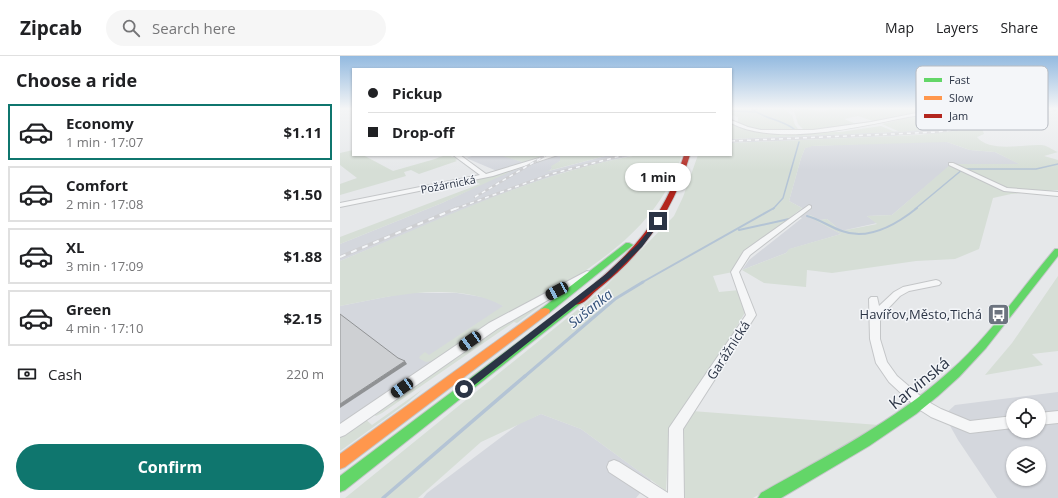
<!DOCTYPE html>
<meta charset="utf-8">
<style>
body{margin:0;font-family:"Open Sans",sans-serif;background:#f6f6f6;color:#202124;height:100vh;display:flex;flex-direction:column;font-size:15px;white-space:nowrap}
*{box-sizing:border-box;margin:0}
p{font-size:13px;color:#757577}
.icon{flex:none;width:22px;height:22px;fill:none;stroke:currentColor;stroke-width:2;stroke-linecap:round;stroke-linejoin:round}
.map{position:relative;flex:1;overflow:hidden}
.sheet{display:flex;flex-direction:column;background:#fff;width:340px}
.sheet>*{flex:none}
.guide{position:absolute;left:12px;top:12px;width:380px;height:88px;border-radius:0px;box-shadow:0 1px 3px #0004;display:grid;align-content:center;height:88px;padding:0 16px;background:#fff}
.fabs{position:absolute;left:666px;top:342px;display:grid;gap:8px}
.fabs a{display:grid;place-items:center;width:40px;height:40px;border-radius:50%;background:#fff;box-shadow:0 1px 3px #0004;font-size:20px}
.end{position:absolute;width:18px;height:18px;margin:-9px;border:5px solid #2b3445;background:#fff;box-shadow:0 0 0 2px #fff}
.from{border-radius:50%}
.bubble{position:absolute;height:28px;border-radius:14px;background:#fff;box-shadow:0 1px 3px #0004;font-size:13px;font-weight:700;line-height:28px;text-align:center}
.car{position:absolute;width:12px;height:24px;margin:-12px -6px;border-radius:5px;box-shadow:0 0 3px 1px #0007;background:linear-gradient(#222 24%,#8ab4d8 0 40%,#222 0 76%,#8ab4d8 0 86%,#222 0)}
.guide b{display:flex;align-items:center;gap:14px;height:38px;font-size:15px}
.guide b+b{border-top:1px solid #e0e0e0}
.guide i{width:10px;height:10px;background:#202124}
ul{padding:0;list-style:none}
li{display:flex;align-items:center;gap:12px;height:56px;margin:0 8px 6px;padding:0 8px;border:2px solid #e0e0e0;border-radius:0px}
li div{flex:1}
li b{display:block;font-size:15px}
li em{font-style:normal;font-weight:700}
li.active{border-color:#0f766e}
li>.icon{width:36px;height:36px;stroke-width:1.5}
h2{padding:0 16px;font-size:18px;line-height:48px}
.pay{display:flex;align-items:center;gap:10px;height:44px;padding:0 16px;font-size:15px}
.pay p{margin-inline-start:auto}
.action{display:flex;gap:8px;margin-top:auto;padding:8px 16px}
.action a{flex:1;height:46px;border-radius:24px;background:#0f766e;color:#fff;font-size:16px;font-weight:700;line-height:46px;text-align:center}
header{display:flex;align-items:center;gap:24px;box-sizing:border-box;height:56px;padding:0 20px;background:#fff;border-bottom:1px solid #e0e0e0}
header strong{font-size:19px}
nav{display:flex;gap:22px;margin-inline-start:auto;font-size:14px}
.search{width:280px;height:36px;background:#f6f6f6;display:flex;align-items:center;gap:10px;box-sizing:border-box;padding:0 14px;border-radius:22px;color:#757577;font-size:15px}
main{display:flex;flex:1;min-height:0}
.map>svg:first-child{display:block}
.built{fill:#d4d7dd;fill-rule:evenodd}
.green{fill:#d6ded6}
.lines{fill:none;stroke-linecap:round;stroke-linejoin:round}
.stream-far3{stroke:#b4c4d5;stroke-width:1.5}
.stream-far2{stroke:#b4c4d5;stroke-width:2}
.stream-far1{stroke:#b4c4d5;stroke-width:3}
.stream{stroke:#b4c4d5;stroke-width:3.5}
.street-casing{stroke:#c4c6c8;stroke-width:2}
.fast-casing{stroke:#c4c6c8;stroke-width:2}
.slow-casing{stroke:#c4c6c8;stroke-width:2}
.jam-casing{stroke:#c4c6c8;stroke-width:2}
.street{fill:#f5f6f7;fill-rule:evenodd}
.fast{fill:#63d668;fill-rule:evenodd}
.slow{fill:#ff974d;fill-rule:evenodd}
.jam{fill:#b3261e;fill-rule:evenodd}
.rail-far1-casing{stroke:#cecfd2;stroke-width:2.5}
.rail-casing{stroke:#cecfd2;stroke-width:3.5}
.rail-far1{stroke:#f4f6f9;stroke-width:1.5;stroke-dasharray:4;stroke-linecap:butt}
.rail{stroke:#f4f6f9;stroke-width:2;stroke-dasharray:6;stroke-linecap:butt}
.shaded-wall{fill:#909294}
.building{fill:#ced0d3;stroke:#909294}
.route{fill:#2b3445}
.labels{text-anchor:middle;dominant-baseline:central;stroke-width:3;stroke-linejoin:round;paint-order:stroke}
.far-street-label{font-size:11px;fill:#2b3445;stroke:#f4f6f9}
.poi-label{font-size:13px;fill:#2b3445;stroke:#f4f6f9;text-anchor:end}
.street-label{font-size:13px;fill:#2b3445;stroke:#f4f6f9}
.water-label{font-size:14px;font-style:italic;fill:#34527a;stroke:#f4f6f9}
.near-street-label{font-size:16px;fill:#2b3445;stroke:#f4f6f9}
.key{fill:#f4f6f9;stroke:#b8bcc3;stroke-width:1}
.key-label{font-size:11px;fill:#2b3445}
</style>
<header>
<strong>Zipcab</strong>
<div class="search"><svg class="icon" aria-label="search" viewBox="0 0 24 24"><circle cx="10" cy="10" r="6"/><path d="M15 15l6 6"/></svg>Search here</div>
<nav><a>Map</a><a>Layers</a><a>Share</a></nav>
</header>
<main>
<section class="sheet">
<h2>Choose a ride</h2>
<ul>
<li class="active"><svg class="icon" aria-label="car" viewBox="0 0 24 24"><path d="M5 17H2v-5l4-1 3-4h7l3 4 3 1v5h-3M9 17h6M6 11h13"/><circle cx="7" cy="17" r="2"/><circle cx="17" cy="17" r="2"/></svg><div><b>Economy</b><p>1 min · 17:07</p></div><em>$1.11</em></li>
<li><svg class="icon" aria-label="car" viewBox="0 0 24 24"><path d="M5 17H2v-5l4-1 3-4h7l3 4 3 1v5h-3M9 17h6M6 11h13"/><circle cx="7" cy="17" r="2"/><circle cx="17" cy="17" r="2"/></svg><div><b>Comfort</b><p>2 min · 17:08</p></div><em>$1.50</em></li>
<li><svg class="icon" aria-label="car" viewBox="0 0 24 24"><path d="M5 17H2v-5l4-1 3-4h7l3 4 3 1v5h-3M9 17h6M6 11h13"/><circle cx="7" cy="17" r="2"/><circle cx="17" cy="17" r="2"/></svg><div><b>XL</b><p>3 min · 17:09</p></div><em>$1.88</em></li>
<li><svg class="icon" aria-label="car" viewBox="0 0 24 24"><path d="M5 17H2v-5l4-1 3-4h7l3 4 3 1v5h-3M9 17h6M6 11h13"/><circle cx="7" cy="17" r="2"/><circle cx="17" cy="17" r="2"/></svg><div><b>Green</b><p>4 min · 17:10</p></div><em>$2.15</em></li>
</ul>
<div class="pay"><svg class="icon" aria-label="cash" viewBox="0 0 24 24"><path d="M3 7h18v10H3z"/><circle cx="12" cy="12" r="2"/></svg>Cash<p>220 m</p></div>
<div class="action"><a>Confirm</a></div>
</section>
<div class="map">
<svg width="718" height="442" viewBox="0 0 718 442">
<rect width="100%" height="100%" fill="#e6e8ea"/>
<path class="built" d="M708 52H718V54L667 67 626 74 554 80 391 87V83L548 76 617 71Z
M567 86H607L630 94 655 96 680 108H612L552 159 527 160 537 167 501 175 487 163 480 164 470 159 468 160 501 178 450 193 446 197 402 214 409 204 462 162 455 159 462 152 449 145 461 102 465 92 471 90Z
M135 99 165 100 186 107 157 115 126 102Z
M203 99H209L202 105 220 99V105L209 115 269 99H294L228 115 178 132 0 205V188L102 147 163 118 184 111Z
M66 237H117L149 242 179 258 0 381V250Z
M718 336V442H657L618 384 604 359 615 349ZM673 349H699V375H673ZM673 397H699V423H673Z
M201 358 241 373 311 424 296 442H83L87 437 180 367Z"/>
<path class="green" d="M391 52H464L481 56 488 54V52H602L536 66 518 60 504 63 519 69 464 74 458 68 454 55 462 54 444 53 452 59 455 69 459 74C439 74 415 78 398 66V61L391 59Z
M663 52H708L644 66 593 73 560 76 542 68 574 60 610 62V60H605L611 56H607L603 59 591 56 610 53 661 60Z
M391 67 409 74 430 77 500 76 541 70 555 76 391 83Z
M642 72 644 78 637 81C650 97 683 88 701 89 707 89 712 94 718 96L704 100 718 104V134L671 138 653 142 639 193 615 203 576 205 492 217 467 214 466 231 424 227 402 214 446 197 449 193 501 178 467 160 470 159 480 164 487 163 501 175 537 168 527 160 552 159 611 108H679L655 96 630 94 607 86 471 90V91L465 92 461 102 449 145 462 152 436 173 393 216 373 220 379 236 400 234 406 255 387 287 331 370 329 380 326 435 241 373 201 358 141 386 78 442H5L263 233 334 160 343 141 358 99H391V87L578 79Z
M13 94V99H23L53 115 95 103C105 99 106 98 118 103L115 104 117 105 79 118 71 114 64 116 66 120 0 139V128L17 122 0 109V97Z
M159 99H203L194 105H191L192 103 186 107Z
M220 99H269L204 116 212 113 211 110 220 105Z
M298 99H342C317 174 255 210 190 249 157 268 125 287 92 305L86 306 80 303 79 301 85 296 89 299 163 250C117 224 49 240 0 250V205C97 165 194 117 298 99Z
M174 114 102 147 0 188V181L140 128 136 126 108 132 106 130Z
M718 220V295L692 298 703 309 645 319 672 287Z
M211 242 177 267 174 266 42 357 36 360 32 357 155 271Z
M83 333 67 347 0 395V379L24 362 32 369Z
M352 355 539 369 413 442H342V374Z"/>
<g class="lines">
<path class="stream-far3" d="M411 52C423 63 441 63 454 73V76
M412 54 421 52
M391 55 416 56
M433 153 443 142 459 86
M575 153 623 113H696L718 108"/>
<path class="stream-far2" d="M467 160C479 163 490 171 502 175 528 185 557 168 577 152
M399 174 449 163
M301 227 434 152"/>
<path class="stream-far1" d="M184 321 275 243 303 226"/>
<path class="stream" d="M43 442 185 320"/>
<defs>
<path id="street" d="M602 52H609C599 57 580 59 568 61 519 71 436 91 391 67V64L408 71 421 74H473L531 66Z
M113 99H120L146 118 209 99H218L153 120 0 151V147L140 119Z
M609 107H613L667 132 718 136V140L664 135 609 109Z
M469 149 471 150V152L410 199 399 216 416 259 343 373 344 442H309L269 416 267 411 269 406 274 404 279 406 328 437 329 372 406 259 391 216 404 195Z
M247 215 250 216 251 218 250 220 157 273 5 379 0 381V368L149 267Z
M596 224 599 225 601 227 599 229 569 235 560 240 540 261V283L547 306 557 320 585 344 601 353 630 365 673 360V372L630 377 591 361 577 352 549 326 536 307 530 283 529 243 531 241H537L539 250 554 236 563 231Z
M718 355V367L699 369V357Z"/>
<path id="fast" d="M286 187H289L293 189 209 257H201L200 255 201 253Z
M715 193H718V200L646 292 619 321 598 340 576 358 529 390 441 442H418L421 437C486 400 554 366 610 315 650 280 680 234 715 193Z
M237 243 240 244 242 246 240 248 5 434 0 436V420L234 244Z"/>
<path id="slow" d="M205 252 209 253 210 255 209 257 5 411 0 413V398L201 253Z"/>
<path id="jam" d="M344 99H350C333 156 303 198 256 235 250 240 242 251 234 248L232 246 234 244C289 201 322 167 344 99Z"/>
</defs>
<use href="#street" class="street-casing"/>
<use href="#fast" class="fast-casing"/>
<use href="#slow" class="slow-casing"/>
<use href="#jam" class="jam-casing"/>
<use href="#street" class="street"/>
<use href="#fast" class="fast"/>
<use href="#slow" class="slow"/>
<use href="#jam" class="jam"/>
<defs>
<path id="rail-far1" d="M391 85 598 76 650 68 718 53
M135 141 206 99
M115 153 211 118 284 99"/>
<path id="rail" d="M0 201 117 152"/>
</defs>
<use href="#rail-far1" class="rail-far1-casing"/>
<use href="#rail" class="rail-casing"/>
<use href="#rail-far1" class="rail-far1"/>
<use href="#rail" class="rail"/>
</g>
<path class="shaded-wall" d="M65 305 67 308 0 352V348Z"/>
<path class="building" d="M0 258 58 302 65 305 0 348Z"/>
<linearGradient id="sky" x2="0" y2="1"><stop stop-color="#93bae0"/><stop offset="0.46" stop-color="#f4f5f6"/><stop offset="1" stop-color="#f4f5f6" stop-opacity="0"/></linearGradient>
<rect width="718" height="114" fill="url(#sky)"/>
<path class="route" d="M318 163 321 165 302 191 271 221 127 335H121V330L266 218 298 188Z"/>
<defs>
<symbol id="bus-square" viewBox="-11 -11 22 22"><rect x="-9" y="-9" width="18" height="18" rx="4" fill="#6c737f" stroke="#f4f6f9"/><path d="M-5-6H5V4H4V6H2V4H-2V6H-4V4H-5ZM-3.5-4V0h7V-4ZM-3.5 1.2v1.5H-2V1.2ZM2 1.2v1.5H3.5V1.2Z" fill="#fff"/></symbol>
</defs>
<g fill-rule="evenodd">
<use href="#bus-square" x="646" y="246" width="25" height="25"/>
</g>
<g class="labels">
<g class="far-street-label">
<text transform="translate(108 128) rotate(-11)">Požárnická</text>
</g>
<g class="poi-label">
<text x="642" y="258">Havířov,Město,Tichá</text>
</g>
<g class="street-label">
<text transform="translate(388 294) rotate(-57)">Garážnická</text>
</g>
<g class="water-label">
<text transform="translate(250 252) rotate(-39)">Sušanka</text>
</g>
<g class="near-street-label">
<text transform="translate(579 327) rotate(-39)">Karvinská</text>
</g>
</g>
<rect x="576" y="10" width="132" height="64" rx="6" class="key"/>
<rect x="584" y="22" width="18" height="4" fill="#63d668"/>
<rect x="584" y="40" width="18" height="4" fill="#ff974d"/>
<rect x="584" y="58" width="18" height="4" fill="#b3261e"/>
<g class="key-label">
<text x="609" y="28">Fast</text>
<text x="609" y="46">Slow</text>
<text x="609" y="64">Jam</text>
</g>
</svg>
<div class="fabs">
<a><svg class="icon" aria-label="locate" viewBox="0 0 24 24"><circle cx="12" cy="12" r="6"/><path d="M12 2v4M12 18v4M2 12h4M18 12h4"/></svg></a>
<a><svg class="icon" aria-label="layers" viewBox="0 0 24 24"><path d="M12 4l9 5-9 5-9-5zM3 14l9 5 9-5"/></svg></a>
</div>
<i class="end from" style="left:124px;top:333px"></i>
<i class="end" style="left:318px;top:165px"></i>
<div class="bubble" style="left:285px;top:107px;width:66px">1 min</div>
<i class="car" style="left:217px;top:235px;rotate:242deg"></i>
<i class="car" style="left:130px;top:285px;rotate:235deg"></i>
<i class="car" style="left:62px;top:332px;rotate:235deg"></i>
<div class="guide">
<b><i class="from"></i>Pickup</b>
<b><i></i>Drop-off</b>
</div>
</div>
</main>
